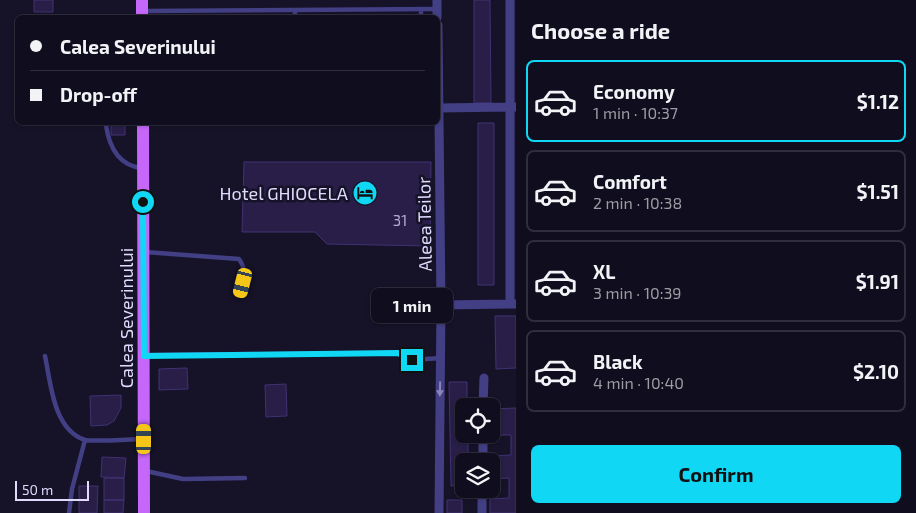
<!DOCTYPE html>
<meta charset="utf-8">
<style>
body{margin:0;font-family:"Exo 2",sans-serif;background:#1e1c2b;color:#f1f3f6;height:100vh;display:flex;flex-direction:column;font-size:19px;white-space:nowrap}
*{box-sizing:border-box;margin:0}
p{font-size:16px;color:#9c9ca4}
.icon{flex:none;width:28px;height:28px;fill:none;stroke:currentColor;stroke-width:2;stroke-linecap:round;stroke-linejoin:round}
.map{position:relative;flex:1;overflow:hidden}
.side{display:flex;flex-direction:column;background:#100e1e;width:400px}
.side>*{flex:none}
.banner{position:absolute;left:15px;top:15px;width:425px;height:110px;border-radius:8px;box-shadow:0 1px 4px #0004,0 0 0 1px #302e3c;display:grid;align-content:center;height:110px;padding:0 15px;background:#100e1e}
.controls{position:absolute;left:455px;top:398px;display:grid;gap:10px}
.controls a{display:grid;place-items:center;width:45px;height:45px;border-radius:8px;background:#100e1e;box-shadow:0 1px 4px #0004,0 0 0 1px #302e3c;font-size:25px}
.scale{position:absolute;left:15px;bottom:12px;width:74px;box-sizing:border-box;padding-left:5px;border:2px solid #dfdbfd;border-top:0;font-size:14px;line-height:18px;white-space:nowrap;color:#dfdbfd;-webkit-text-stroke:4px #161228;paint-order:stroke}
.end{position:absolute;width:22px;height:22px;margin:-11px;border:6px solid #10d7f4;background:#111;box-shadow:0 0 0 2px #111}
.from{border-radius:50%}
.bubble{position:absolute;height:35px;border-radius:8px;background:#100e1e;box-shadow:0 1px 4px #0004,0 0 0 1px #302e3c;font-size:16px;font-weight:700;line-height:35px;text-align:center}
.car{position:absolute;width:15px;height:30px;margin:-15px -8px;border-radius:6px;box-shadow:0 0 4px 1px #0007;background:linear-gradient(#f5c518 24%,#345 0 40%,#f5c518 0 76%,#345 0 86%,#f5c518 0)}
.banner b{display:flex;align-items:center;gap:18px;height:48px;font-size:19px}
.banner b+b{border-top:1px solid #302e3c}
.banner i{width:12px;height:12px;background:#f1f3f6}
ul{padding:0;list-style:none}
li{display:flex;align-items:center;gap:15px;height:82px;margin:0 10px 8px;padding:0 5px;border:2px solid #302e3c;border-radius:8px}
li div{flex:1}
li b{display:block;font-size:19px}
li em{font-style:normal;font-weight:700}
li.selected{border-color:#10d7f4}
li>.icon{width:45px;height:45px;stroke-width:1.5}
h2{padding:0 15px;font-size:22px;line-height:60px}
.action{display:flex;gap:10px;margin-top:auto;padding:10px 15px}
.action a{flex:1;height:58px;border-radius:8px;background:#10d7f4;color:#111;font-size:20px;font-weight:700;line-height:58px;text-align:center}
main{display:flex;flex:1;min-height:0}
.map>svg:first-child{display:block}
.building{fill:#281e48;stroke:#403273}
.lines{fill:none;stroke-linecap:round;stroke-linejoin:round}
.service{stroke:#433f85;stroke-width:4.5}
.minor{stroke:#433f85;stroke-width:9}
.primary{stroke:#c567f8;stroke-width:12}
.oneway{fill:#8985bb}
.route{stroke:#10d7f4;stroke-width:6}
.labels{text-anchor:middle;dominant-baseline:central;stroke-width:5;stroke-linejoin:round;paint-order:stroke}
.number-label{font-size:15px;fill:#b1acd0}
.poi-label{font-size:18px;fill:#dfdbfd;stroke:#161228;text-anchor:end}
.street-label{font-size:18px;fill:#dfdbfd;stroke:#161228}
</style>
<main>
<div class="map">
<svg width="516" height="513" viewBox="0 0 516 513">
<rect width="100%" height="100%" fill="#161228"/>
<path class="building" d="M34 0H53V12H34Z
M474 0H490L491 103H474Z
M98 122H125V135H111V125H98Z
M478 123H494V285H478Z
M244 162H431L430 246 327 244 315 232H242Z
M495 316H516V368L496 369Z
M187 368 188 389 159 390V369Z
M449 382H467V406H464V434H468V461H464V486H451Z
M286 384 287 416 266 417 265 385Z
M121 395V408L114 421 107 425 91 426 90 396Z
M516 408V513H490V499L509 498V478L492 479 491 456 511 455V435H491V409Z
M102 457 126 458 124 478 101 477Z
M104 478H124V500H104Z
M79 486H98L97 513H79Z
M104 500H124L123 513H104Z
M447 500H462V513H447Z"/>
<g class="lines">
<path class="service" d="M143 11 437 9
M295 18V10
M421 18V9
M106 125C109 146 118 165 141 168
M145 252 239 259C248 271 243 281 240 294
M144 355 398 353 411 360 441 358
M45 356C51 384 53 429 85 440 92 442 132 439 143 439
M146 471 183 479 245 478
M69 513 72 489 85 440"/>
<path class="minor" d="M437 0V18
M510 0V304
M438 25 441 305 439 513
M438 108 516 107
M441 305 516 304
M483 406 484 378
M483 461V434
M482 513V489"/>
<path class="primary" d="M142 0V18
M143 122 144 513"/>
</g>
<defs><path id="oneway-solid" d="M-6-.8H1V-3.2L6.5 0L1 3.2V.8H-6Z" transform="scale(1.25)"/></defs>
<use class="oneway" href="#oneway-solid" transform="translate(440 389) rotate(91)"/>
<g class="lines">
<path class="route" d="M143 202 144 356 398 353 412 360"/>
</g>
<defs>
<symbol id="hotel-disc" viewBox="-11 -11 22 22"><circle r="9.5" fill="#10d7f4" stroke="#161228"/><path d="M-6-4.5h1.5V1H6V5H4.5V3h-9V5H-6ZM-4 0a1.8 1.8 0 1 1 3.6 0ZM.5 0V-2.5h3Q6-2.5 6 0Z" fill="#111"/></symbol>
</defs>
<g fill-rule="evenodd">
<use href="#hotel-disc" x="351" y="179" width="28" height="28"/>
</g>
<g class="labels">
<g class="number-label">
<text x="400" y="220">31</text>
</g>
<g class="poi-label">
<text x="348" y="193">Hotel GHIOCELA</text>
</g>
<g class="street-label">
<text transform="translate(424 224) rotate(-91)">Aleea Teilor</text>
<text transform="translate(126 318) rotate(-90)">Calea Severinului</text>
</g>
</g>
</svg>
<div class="controls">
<a><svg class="icon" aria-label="locate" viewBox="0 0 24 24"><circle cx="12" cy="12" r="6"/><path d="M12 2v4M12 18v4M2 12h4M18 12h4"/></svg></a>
<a><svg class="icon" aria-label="layers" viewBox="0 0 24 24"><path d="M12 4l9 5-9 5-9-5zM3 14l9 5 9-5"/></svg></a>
</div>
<div class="scale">50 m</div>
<i class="end from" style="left:143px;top:202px"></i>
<i class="end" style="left:412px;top:360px"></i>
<div class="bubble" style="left:371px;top:288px;width:82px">1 min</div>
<i class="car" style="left:243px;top:283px;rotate:194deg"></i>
<i class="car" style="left:144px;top:439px;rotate:0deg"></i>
<div class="banner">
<b><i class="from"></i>Calea Severinului</b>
<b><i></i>Drop-off</b>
</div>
</div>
<section class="side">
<h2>Choose a ride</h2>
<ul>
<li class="selected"><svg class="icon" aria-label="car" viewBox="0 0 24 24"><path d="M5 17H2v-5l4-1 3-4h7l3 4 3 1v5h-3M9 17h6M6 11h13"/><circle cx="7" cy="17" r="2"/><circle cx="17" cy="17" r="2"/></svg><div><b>Economy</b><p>1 min · 10:37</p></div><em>$1.12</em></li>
<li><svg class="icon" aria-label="car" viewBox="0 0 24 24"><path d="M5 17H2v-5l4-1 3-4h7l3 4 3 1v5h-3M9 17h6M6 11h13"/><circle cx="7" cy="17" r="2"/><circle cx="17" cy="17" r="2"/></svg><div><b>Comfort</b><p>2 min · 10:38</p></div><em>$1.51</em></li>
<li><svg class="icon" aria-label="car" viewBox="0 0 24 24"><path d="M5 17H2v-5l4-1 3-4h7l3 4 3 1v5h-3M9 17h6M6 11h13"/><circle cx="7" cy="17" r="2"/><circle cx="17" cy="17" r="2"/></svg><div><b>XL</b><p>3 min · 10:39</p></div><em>$1.91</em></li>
<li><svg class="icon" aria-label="car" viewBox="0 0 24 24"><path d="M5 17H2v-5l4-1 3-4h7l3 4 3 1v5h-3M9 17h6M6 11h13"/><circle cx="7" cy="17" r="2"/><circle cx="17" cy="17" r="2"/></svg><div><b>Black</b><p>4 min · 10:40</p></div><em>$2.10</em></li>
</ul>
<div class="action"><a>Confirm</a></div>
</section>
</main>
